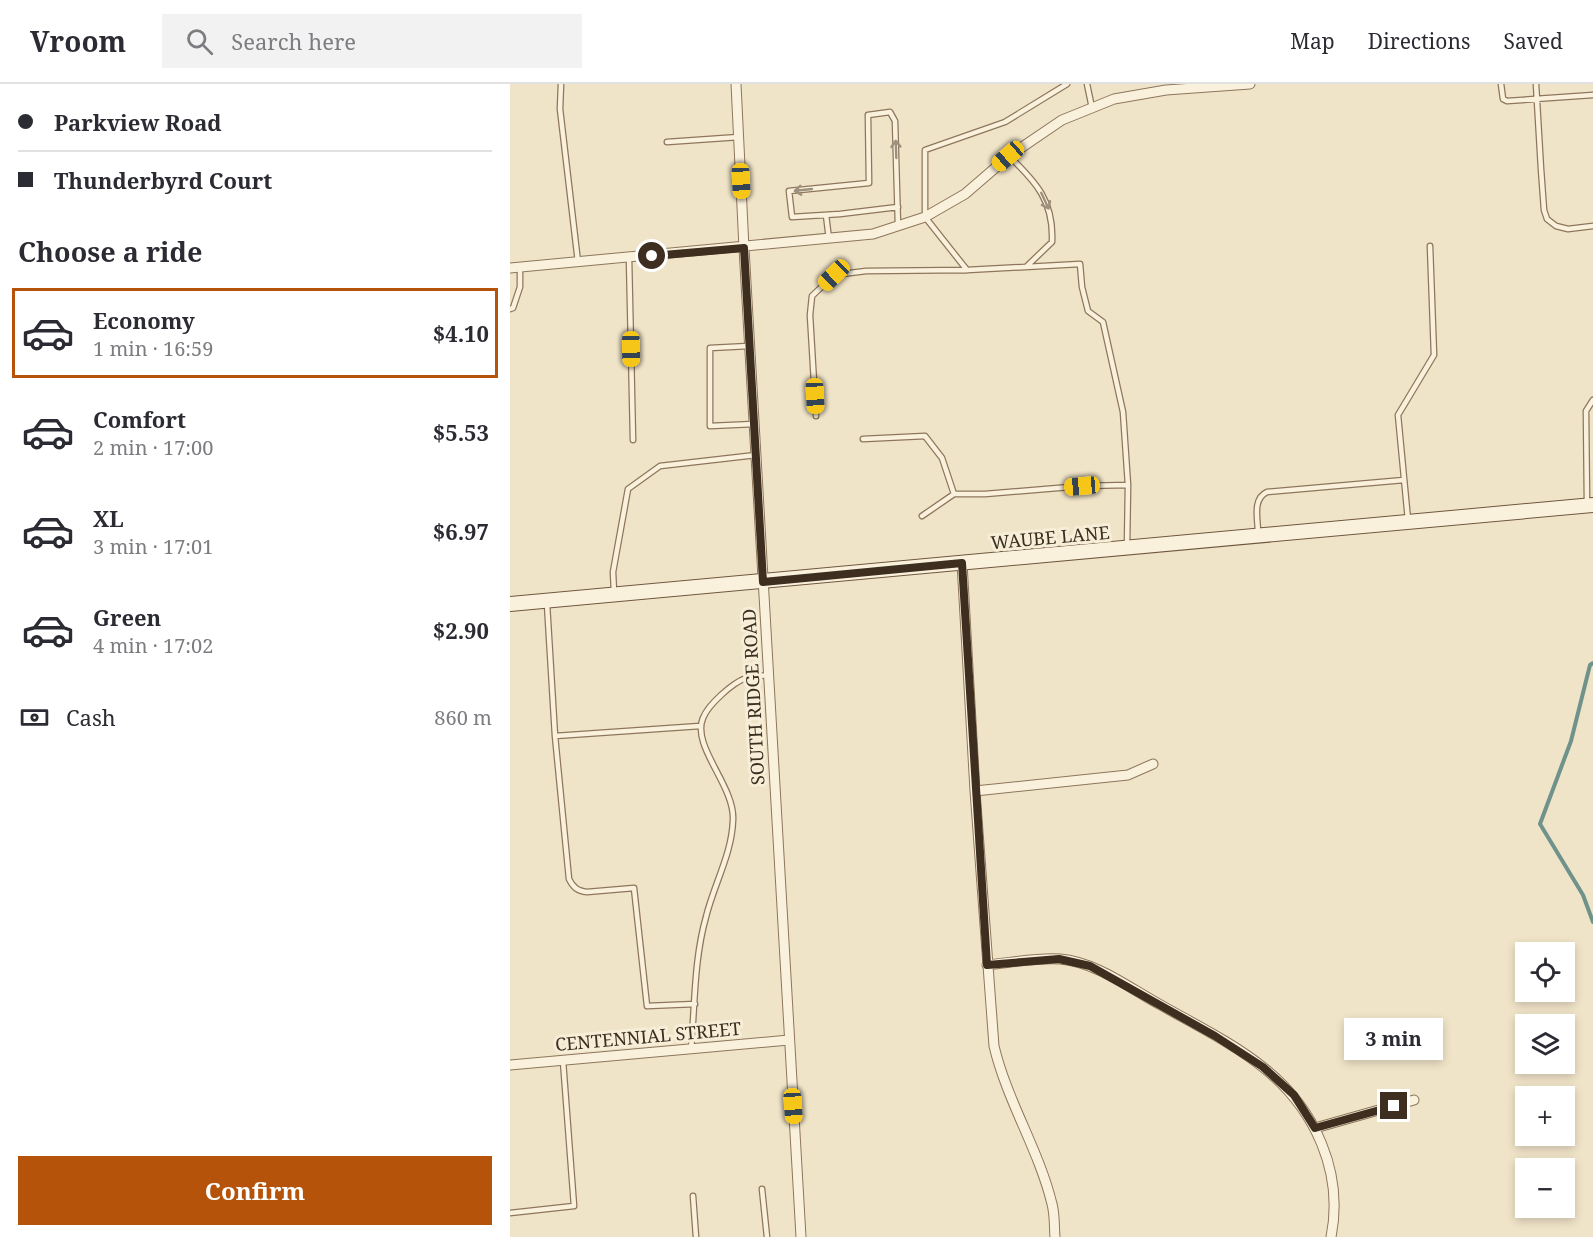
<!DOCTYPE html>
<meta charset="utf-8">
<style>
body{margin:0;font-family:"Noto Serif",serif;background:#f2f2f3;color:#2b2b33;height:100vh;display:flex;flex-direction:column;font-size:22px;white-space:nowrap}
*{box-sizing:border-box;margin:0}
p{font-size:20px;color:#7c7c81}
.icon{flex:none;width:33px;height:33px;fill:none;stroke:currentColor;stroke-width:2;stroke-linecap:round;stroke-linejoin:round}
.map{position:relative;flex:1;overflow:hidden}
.panel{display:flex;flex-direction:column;background:#fff;width:510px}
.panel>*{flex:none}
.hud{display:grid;align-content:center;height:132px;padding:0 18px;background:#fff}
.controls{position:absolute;left:1005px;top:858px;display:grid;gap:12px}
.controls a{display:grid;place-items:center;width:60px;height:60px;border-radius:0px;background:#fff;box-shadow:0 3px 9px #0003;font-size:30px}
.end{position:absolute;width:27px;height:27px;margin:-14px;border:8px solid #3d2e20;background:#fff;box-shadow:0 0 0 3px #fff}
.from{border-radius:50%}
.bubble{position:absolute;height:42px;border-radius:0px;background:#fff;box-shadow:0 3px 9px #0003;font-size:20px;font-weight:700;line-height:42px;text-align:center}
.car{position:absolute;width:18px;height:36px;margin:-18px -9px;border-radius:8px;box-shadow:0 0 4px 2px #0007;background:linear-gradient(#f5c518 24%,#345 0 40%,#f5c518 0 76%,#345 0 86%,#f5c518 0)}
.hud b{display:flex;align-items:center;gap:21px;height:57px;font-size:22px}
.hud b+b{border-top:2px solid #e1e1e2}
.hud i{width:15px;height:15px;background:#2b2b33}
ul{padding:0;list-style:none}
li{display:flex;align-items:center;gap:18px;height:90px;margin:0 12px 9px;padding:0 6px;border:3px solid transparent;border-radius:0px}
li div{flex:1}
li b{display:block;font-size:22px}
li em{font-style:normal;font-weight:700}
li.current{border-color:#b45309}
li>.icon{width:54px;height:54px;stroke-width:1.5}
h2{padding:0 18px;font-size:27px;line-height:72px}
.pay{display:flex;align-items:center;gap:15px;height:66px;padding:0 18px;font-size:22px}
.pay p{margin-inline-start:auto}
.action{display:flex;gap:12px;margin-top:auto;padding:12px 18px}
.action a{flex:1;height:69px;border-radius:0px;background:#b45309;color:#fff;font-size:24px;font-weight:700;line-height:69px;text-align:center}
header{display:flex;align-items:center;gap:36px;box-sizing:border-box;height:84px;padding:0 30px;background:#fff;border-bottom:2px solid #e1e1e2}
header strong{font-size:28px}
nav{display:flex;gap:33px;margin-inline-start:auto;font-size:21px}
.search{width:420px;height:54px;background:#f2f2f3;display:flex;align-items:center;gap:15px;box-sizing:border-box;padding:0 21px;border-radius:0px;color:#7c7c81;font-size:22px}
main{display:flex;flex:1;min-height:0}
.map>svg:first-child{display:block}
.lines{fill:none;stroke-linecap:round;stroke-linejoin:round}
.stream{stroke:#6f938a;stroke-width:4}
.service-casing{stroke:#8d765c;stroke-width:7}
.minor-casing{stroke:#8d765c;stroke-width:11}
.secondary-casing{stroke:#6f573f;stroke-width:16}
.service{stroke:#faf1dc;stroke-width:4.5}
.minor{stroke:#faf1dc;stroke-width:9}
.secondary{stroke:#faf1dc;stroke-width:14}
.oneway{stroke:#9c907e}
.route{stroke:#3d2e20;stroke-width:8}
.labels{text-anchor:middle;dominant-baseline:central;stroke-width:6;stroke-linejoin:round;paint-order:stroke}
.street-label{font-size:18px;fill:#3d2e20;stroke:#f7eed8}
</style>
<header>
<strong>Vroom</strong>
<div class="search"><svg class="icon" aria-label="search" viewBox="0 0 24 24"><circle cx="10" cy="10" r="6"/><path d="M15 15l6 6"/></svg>Search here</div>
<nav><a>Map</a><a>Directions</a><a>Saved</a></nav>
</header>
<main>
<section class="panel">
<div class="hud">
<b><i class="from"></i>Parkview Road</b>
<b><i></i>Thunderbyrd Court</b>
</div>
<h2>Choose a ride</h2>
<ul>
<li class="current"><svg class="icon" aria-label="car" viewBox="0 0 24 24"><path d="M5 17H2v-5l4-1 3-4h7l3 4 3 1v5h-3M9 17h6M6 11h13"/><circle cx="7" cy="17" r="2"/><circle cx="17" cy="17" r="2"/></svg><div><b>Economy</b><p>1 min · 16:59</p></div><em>$4.10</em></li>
<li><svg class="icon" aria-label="car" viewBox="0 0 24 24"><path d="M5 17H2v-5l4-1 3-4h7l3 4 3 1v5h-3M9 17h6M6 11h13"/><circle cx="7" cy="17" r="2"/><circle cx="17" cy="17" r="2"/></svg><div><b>Comfort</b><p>2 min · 17:00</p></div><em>$5.53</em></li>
<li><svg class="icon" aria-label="car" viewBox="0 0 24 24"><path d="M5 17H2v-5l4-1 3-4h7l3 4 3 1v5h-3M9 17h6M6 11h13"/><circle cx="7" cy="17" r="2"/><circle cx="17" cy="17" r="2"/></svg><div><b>XL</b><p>3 min · 17:01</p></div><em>$6.97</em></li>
<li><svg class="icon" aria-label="car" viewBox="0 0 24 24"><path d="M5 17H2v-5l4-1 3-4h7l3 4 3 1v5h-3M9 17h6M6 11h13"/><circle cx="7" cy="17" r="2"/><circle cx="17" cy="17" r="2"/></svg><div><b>Green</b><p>4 min · 17:02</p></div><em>$2.90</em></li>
</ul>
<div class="pay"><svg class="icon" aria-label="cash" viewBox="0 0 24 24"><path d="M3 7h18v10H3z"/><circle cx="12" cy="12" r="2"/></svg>Cash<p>860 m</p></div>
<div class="action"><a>Confirm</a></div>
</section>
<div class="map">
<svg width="1083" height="1153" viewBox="0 0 1083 1153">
<rect width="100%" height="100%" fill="#f0e4c8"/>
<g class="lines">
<path class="stream" d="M1083 579 1080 581 1061 657 1030 740 1073 811 1083 838"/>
<defs>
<path id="service" d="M51 0 50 25 68 178
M577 0 582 24
M991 0 993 15 997 17 1083 11
M1026 0 1031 85 1034 126 1037 135 1046 142 1058 145 1083 142
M157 58 229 53
M499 72C526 98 544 117 542 158L517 182
M388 123 330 130 282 133 279 107 359 99 358 31 380 28 385 37 388 142
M316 131 319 155
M119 174 123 356
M457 186 415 133V66L495 38 557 0
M0 225 3 224 10 203V183
M239 262 200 264V342L244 340
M306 332 300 231 302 212 324 191 356 187 457 186 570 180 572 203 578 227 593 238 613 328 618 401 617 462
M353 355 415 352 432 374 444 410
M1077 419 1076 327 1083 316
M412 432 444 410H475L572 402 618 401
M898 436 888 331 924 271 920 162
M748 449C748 435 742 415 757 408L894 396
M104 508 103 488 118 405 150 382 246 371
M37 520 45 652 59 795C63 803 67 807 77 808L124 804 137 922 185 920
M45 652 190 642
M181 965C185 921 184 875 196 833 204 800 222 770 223 736 225 702 181 662 193 634 198 621 222 599 236 594 243 592 251 592 259 591
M252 1105 257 1153
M183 1112 186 1153
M0 1129 64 1122 53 977"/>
<path id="minor" d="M226 0 234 164 291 1153
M0 184 363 150 415 133 455 110 499 72 552 36 604 15 656 6 740 0
M452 479 465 707 484 962C497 1017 529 1066 542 1120 545 1131 544 1142 545 1153
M465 707 618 691 643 680
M477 881C498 879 529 873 550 875 586 878 618 903 649 920 684 940 723 959 754 984 805 1025 834 1088 821 1153
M0 981 279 956
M805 1044 904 1016"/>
<path id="secondary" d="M0 520 1083 421"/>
</defs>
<use href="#service" class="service-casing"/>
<use href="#minor" class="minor-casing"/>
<use href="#secondary" class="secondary-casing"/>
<use href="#service" class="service"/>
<use href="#minor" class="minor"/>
<use href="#secondary" class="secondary"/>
</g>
<defs><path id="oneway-shaft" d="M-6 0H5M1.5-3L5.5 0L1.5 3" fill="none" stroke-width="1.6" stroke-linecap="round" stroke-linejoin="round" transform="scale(1.5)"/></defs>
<g class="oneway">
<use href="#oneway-shaft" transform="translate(386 65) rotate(-92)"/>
<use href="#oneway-shaft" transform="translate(293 106) rotate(174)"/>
<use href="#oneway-shaft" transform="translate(535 117) rotate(65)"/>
</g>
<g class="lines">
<path class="route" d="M142 172 234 164 253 498 452 479 477 881 549 875 580 882 705 952 753 983 784 1011 805 1044 884 1022"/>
</g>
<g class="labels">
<g class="street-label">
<text transform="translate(540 453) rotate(-5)">WAUBE LANE</text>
<text transform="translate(243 613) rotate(-93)">SOUTH RIDGE ROAD</text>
<text transform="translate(138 952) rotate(-5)">CENTENNIAL STREET</text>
</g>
</g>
</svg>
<div class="controls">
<a><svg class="icon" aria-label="locate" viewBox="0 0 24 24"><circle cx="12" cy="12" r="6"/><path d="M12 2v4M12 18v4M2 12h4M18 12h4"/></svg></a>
<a><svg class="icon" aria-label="layers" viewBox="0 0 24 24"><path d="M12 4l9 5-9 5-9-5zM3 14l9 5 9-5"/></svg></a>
<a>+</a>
<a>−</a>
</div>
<i class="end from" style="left:142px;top:172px"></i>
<i class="end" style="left:884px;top:1022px"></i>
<div class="bubble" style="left:834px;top:934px;width:99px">3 min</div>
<i class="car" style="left:498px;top:72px;rotate:229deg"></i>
<i class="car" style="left:231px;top:97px;rotate:177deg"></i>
<i class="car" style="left:324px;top:191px;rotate:226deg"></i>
<i class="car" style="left:121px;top:265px;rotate:179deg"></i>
<i class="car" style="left:305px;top:312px;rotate:177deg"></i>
<i class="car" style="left:572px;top:402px;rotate:265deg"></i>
<i class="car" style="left:283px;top:1022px;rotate:176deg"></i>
</div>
</main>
